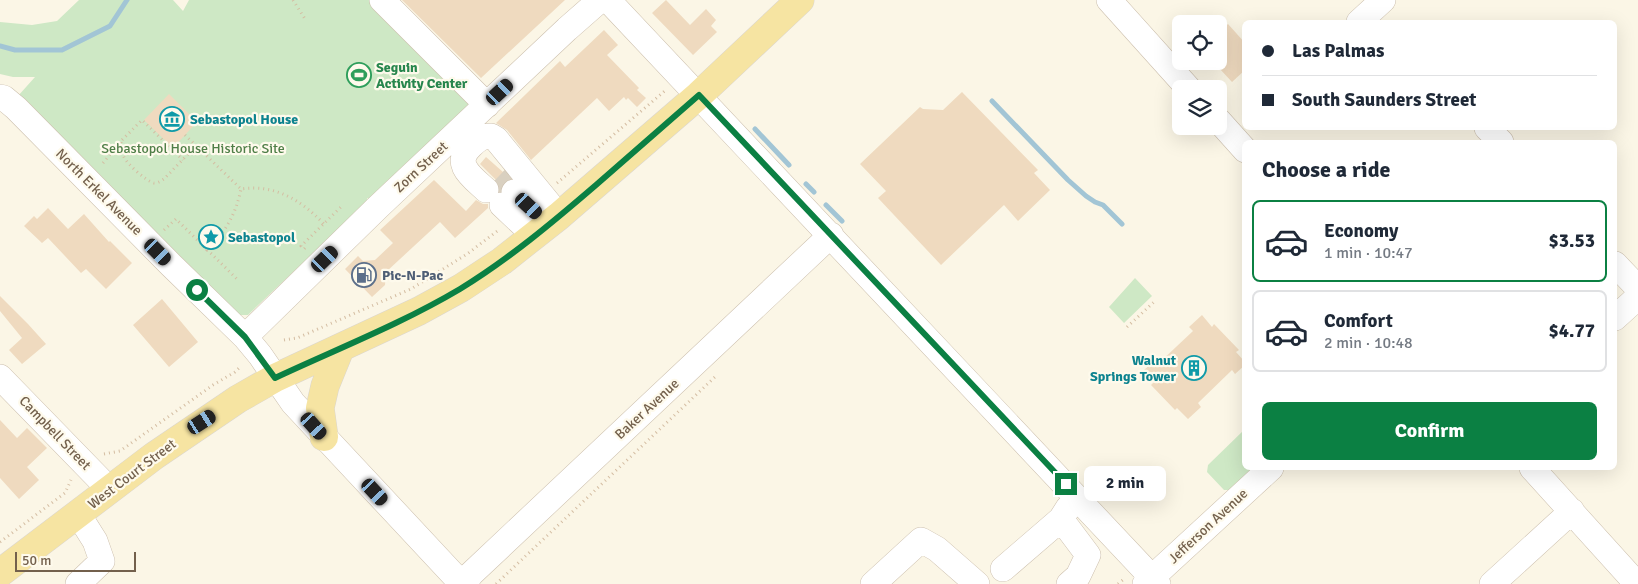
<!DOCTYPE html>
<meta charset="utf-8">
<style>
body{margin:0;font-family:Signika,sans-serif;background:#f2f2f3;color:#1f2937;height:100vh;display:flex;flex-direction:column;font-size:19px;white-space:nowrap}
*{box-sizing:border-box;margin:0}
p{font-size:16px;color:#747a83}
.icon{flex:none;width:28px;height:28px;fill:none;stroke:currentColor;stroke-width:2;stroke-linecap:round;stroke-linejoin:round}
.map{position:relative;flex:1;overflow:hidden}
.drawer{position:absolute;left:1242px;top:140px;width:375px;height:330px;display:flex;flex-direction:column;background:#fff;border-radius:8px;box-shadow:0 5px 20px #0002}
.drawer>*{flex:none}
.guide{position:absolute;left:1242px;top:20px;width:375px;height:110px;border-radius:8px;box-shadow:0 5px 20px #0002;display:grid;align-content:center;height:110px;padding:0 20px;background:#fff}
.tools{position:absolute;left:1172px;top:15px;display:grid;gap:10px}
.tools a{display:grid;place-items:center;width:55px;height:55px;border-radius:8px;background:#fff;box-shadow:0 5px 20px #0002;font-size:25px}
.scale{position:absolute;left:15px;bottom:12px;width:121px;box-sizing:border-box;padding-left:5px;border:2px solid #73604c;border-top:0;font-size:14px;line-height:18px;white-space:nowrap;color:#73604c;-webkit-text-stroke:4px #fefaec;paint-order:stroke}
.end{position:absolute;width:22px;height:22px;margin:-11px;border:6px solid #0b8043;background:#fff;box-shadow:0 0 0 2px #fff}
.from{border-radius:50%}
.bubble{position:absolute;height:35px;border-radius:8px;background:#fff;box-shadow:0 5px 20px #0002;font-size:16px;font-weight:700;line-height:35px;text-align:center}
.car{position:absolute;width:15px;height:30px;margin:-15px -8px;border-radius:6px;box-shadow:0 0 4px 1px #0007;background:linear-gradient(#222 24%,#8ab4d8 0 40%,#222 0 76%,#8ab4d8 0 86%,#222 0)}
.guide b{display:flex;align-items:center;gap:18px;height:48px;font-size:19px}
.guide b+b{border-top:1px solid #e0e1e3}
.guide i{width:12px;height:12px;background:#1f2937}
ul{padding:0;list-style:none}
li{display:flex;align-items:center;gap:15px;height:82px;margin:0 10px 8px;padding:0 10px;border:2px solid #e0e1e3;border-radius:8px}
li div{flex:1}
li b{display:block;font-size:19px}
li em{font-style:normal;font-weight:700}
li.active{border-color:#0b8043}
li>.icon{width:45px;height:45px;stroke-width:1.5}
h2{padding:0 20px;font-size:22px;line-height:60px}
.primary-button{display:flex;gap:10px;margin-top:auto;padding:10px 20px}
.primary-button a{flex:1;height:58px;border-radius:8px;background:#0b8043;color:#fff;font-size:20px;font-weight:700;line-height:58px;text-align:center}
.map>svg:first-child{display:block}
.green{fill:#cee8c5}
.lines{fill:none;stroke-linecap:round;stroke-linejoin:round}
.stream{stroke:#a2c5d5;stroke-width:5}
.building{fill:#efdabf}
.minor-tunnel{stroke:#d9d0c0;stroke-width:25;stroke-dasharray:25 12;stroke-linecap:butt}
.minor-casing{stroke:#ccbfad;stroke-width:26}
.major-casing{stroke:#dbd6d0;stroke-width:29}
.path{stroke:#d4bda2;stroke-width:3;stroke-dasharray:1 4;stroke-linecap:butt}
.minor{stroke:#fff;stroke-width:25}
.major{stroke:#f6e4a2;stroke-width:28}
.route{stroke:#0b8043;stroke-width:6}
.labels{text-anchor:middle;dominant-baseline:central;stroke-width:4.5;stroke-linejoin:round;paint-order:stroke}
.leisure-label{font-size:14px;font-weight:bold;fill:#27864d;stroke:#fefaec;text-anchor:start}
.culture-label{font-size:14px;font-weight:bold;fill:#0d838f;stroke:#fefaec;text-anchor:start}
.park-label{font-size:14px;fill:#4f7e47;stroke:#fefaec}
.street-label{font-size:14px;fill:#73604c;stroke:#fefaec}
.service-label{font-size:14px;font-weight:bold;fill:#4e5e75;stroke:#fefaec;text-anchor:start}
</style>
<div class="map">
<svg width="1638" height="584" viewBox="0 0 1638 584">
<rect width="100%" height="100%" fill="#fbf6e6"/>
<path class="green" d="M79 0H173L183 11 189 0H375L476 101 370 200 367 198V202L252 311 248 315H239L18 96 35 77H13L0 74V22L32 25 57 21Z
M1135 278 1152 296 1124 323 1109 307Z
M1245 429V468H1256L1229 490H1224L1207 472 1208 465Z"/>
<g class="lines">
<path class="stream" d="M0 46 15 50H62L110 26 127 0
M992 101 1068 180 1086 196 1095 202 1103 205 1122 224
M755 129 789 165
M806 184 814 192
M826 205 842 221"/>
</g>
<path class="building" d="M402 0H565L481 78Z
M666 0 690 25 706 9 716 20 711 26 717 32 693 55 652 13Z
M1228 24 1245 43V70L1232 82 1219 68V33Z
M604 30 618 45 607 55 639 88 637 90 646 98 637 107 628 98 626 100 624 97 609 111 597 98 531 160 507 130 496 123 560 61 565 67Z
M962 92 1038 170 1034 173 1050 190 1018 221 1004 205 941 265 878 198 886 191 860 164 920 107 923 109 943 110Z
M169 94 197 122 173 148 144 120Z
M486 157 503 172 504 171 510 178 503 183 500 191 499 185 496 180 480 164Z
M434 180 466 211 476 200 483 204H488V208L455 238 440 222 386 272 385 285 372 297 345 269 358 256 363 261 375 260 393 243 380 230Z
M48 208 68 229 84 214 109 242 110 241 132 263 106 289 86 269 81 273 48 238 42 243 24 226 34 216 37 219Z
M0 296 28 324 46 344 22 364 9 350 22 338 0 311Z
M162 299 198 342 169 367 133 325Z
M1202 315 1212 327 1214 324 1239 350 1236 352 1245 362V365L1235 374 1232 370 1198 403 1201 407 1188 419 1177 408 1175 410 1151 385 1154 382 1143 371 1156 359 1159 363 1193 331 1189 327Z
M0 420 17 438 27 428 47 448 27 467 39 480 19 499 0 478Z"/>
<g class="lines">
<path class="minor-tunnel" d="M498 177 514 192"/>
<defs>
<path id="minor" d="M382 0 487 105
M608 0 1158 584
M1109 0 1189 89
M1359 22 1383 0
M0 97 4 98 16 108 171 265 245 337 260 355 293 403 462 584
M1219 121 1245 150
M1487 128 1501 142
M486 190C472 177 452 164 471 146 477 140 482 136 491 136L496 139 559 216
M514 192 549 225
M502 205 535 236
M1615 264 1638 288
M1615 318 1638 297
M245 337 378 207 567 29 600 0
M0 377 110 490
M1532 468 1637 584
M1003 569 1061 519
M78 584 102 561 95 541 78 514
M464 584 471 574 831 235
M873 584 921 540 937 549 977 584
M1069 584 1078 576 1088 555 1061 519 1068 508 1078 498
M1145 584 1271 468
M1492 584 1572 511"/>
<path id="major" d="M324 437 320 408 325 386 340 349
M0 573 154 456 238 399 275 378 419 311 461 288 502 261 559 216 699 95 800 0"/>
</defs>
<use href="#minor" class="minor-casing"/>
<use href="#major" class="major-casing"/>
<path class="path" d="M293 0 305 19
M185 135 241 189C275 184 301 200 324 224
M121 142C121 147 122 152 124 157 127 164 146 181 154 183 158 183 161 181 164 179L191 151 195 145
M103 163 121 141 142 120 183 160
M557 183 667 89
M164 230 176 219 237 279
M305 248 304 249 301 246 343 205
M206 251C225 233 236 214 241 189
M1127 327 1154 302
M284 340 297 338 411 289 467 254 500 229
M104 454 120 451 213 385 235 372 239 368
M0 542 65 493 71 480
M496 584 716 376
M1118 584 1125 578"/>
<use href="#minor" class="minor"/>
<use href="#major" class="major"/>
</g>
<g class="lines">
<path class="route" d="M197 290 245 337 275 378C337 349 401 324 460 289 509 259 553 222 596 185 630 155 665 125 699 95L1066 484"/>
</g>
<defs>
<symbol id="stadium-ring" viewBox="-11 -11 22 22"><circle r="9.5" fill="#fefaec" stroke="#2e9e5b" stroke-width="1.5"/><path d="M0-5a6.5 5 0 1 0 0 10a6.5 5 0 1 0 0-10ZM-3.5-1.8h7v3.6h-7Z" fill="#2e9e5b"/></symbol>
<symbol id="museum-ring" viewBox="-11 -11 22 22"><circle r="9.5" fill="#fefaec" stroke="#0f9aa8" stroke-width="1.5"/><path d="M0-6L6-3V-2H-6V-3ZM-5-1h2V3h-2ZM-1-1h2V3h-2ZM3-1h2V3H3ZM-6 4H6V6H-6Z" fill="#0f9aa8"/></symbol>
<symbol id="sight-ring" viewBox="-11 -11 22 22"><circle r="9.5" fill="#fefaec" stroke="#0f9aa8" stroke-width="1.5"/><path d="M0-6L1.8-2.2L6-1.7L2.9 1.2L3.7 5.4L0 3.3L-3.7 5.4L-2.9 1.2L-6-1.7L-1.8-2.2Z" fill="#0f9aa8"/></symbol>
<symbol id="fuel-ring" viewBox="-11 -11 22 22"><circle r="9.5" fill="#fefaec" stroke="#5c6f8a" stroke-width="1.5"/><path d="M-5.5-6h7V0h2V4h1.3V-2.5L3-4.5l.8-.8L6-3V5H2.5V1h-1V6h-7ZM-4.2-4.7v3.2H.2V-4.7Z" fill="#5c6f8a"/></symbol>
<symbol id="building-ring" viewBox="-11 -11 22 22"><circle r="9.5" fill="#fefaec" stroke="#0f9aa8" stroke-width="1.5"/><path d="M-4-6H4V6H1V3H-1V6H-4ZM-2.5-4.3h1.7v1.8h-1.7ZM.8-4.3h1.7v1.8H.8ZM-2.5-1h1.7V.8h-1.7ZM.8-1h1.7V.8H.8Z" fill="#0f9aa8"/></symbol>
</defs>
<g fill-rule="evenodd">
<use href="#stadium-ring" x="345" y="61" width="28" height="28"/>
<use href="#museum-ring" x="158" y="105" width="28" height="28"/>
<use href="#sight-ring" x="197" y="223" width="28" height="28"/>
<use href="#fuel-ring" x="350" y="261" width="28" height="28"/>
<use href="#building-ring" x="1180" y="354" width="28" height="28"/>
</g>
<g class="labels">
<g class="leisure-label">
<text x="376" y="67">Seguin<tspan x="376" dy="16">Activity Center</tspan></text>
</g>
<g class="culture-label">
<text x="190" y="119">Sebastopol House</text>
<text x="228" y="237">Sebastopol</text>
<text x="1176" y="360" text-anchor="end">Walnut<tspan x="1176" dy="16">Springs Tower</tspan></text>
</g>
<g class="park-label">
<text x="193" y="148">Sebastopol House Historic Site</text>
</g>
<g class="street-label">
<text transform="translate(421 167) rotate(-43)">Zorn Street</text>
<text transform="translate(99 192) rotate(45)">North Erkel Avenue</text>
<text transform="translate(647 409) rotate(-43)">Baker Avenue</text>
<text transform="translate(55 433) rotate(46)">Campbell Street</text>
<text transform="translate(132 474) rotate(-37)">West Court Street</text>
<text transform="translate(1208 526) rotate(-43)">Jefferson Avenue</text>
</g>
<g class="service-label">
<text x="382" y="275">Pic-N-Pac</text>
</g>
</g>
</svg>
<div class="tools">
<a><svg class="icon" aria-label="locate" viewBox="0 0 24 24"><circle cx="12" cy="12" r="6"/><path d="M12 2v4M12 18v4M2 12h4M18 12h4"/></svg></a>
<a><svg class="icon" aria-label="layers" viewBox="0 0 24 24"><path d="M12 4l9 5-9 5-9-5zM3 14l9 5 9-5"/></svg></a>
</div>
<div class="scale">50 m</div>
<i class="end from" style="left:197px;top:290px"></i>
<i class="end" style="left:1066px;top:484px"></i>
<div class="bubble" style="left:1084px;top:466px;width:82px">2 min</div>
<i class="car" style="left:500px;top:92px;rotate:47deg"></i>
<i class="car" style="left:529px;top:206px;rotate:133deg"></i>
<i class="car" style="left:158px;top:252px;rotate:135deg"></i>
<i class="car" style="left:325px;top:259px;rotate:46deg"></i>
<i class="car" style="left:202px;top:422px;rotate:57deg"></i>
<i class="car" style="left:314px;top:426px;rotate:138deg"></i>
<i class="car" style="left:375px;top:492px;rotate:137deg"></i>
<div class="guide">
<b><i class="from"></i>Las Palmas</b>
<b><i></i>South Saunders Street</b>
</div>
<section class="drawer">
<h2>Choose a ride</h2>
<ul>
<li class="active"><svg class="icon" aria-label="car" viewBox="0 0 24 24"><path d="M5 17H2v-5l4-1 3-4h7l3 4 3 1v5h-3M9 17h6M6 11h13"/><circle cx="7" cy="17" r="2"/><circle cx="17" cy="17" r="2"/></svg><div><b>Economy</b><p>1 min · 10:47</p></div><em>$3.53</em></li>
<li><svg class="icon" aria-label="car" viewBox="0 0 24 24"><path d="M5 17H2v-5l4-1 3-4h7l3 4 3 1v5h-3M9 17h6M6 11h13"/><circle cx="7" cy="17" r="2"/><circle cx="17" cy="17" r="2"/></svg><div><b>Comfort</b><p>2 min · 10:48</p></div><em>$4.77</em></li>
</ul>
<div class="primary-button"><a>Confirm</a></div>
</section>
</div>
